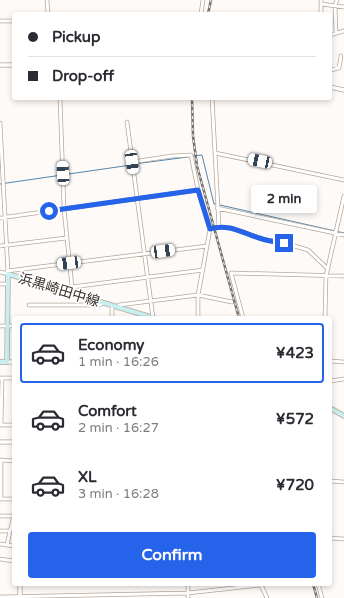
<!DOCTYPE html>
<meta charset="utf-8">
<style>
body{margin:0;font-family:"Varela Round","Noto Sans JP",sans-serif;background:#f2f2f3;color:#2b2b33;height:100vh;display:flex;flex-direction:column;font-size:15px;white-space:nowrap}
*{box-sizing:border-box;margin:0}
p{font-size:13px;color:#7c7c81}
.icon{flex:none;width:22px;height:22px;fill:none;stroke:currentColor;stroke-width:2;stroke-linecap:round;stroke-linejoin:round}
.map{position:relative;flex:1;overflow:hidden}
.drawer{position:absolute;left:12px;top:316px;width:320px;height:270px;display:flex;flex-direction:column;background:#fff;border-radius:4px;box-shadow:0 2px 6px #0003}
.drawer>*{flex:none}
.hud{position:absolute;left:12px;top:12px;width:320px;height:88px;border-radius:4px;box-shadow:0 2px 6px #0003;display:grid;align-content:center;height:88px;padding:0 16px;background:#fff}
.end{position:absolute;width:18px;height:18px;margin:-9px;border:5px solid #2563eb;background:#fff;box-shadow:0 0 0 2px #fff}
.from{border-radius:50%}
.bubble{position:absolute;height:28px;border-radius:4px;background:#fff;box-shadow:0 2px 6px #0003;font-size:13px;font-weight:800;line-height:28px;text-align:center}
.car{position:absolute;width:12px;height:24px;margin:-12px -6px;border-radius:5px;box-shadow:0 0 3px 1px #0007;background:linear-gradient(#fff 24%,#345 0 40%,#fff 0 76%,#345 0 86%,#fff 0)}
.hud b{display:flex;align-items:center;gap:14px;height:38px;font-size:15px}
.hud b+b{border-top:1px solid #e1e1e2}
.hud i{width:10px;height:10px;background:#2b2b33}
ul{padding:7px 0 0;list-style:none}
li{display:flex;align-items:center;gap:12px;height:60px;margin:0 8px 6px;padding:0 8px;border:2px solid transparent;border-radius:4px}
li div{flex:1}
li b{display:block;font-size:15px}
li em{font-style:normal;font-weight:800}
li.current{border-color:#2563eb}
li>.icon{width:36px;height:36px;stroke-width:1.5}
.button{display:flex;gap:8px;margin-top:auto;padding:8px 16px}
.button a{flex:1;height:46px;border-radius:4px;background:#2563eb;color:#fff;font-size:16px;font-weight:800;line-height:46px;text-align:center}
.map>svg:first-child{display:block}
.lines{fill:none;stroke-linecap:round;stroke-linejoin:round}
.stream{stroke:#5386ae;stroke-width:1}
.minor-casing{stroke:#b6a89a;stroke-width:4.5}
.tertiary-casing{stroke:#b6a89a;stroke-width:5}
.secondary-casing{stroke:#b6a89a;stroke-width:5.5}
.minor{stroke:#fff;stroke-width:3}
.tertiary{stroke:#fff;stroke-width:3.5}
.secondary{stroke:#c9eff1;stroke-width:4}
.rail-casing{stroke:#75706b;stroke-width:2.5}
.rail{stroke:#fff;stroke-width:1;stroke-dasharray:3;stroke-linecap:butt}
.route{stroke:#2563eb;stroke-width:5}
.labels{text-anchor:middle;dominant-baseline:central;stroke-width:3.5;stroke-linejoin:round;paint-order:stroke}
.street-label{font-size:14px;fill:#352f29;stroke:#fff}
</style>
<div class="map">
<svg width="344" height="598" viewBox="0 0 344 598">
<rect width="100%" height="100%" fill="#fdfaf7"/>
<g class="lines">
<path class="stream" d="M192 156 202 155 214 204H216
M134 164 188 157
M0 184 131 165
M220 205 344 233"/>
<defs>
<path id="minor" d="M47 0 48 14
M321 4 344 7
M201 14 203 0
M321 14V0
M0 21H14
M336 33 335 5 337 0
M330 35 344 31
M330 70 339 68 341 56
M60 98 64 209 72 287 61 290
M212 98 219 227 231 228 269 241 284 243 308 250 328 269
M127 122 153 318
M0 123 8 273
M215 153 344 180
M132 162 172 156 191 155 198 190 210 229
M217 208 344 235
M0 218 198 190
M0 246 66 238
M7 271 207 246
M0 272 8 274
M0 284H8
M72 287 203 270
M29 305H100L103 303
M118 307 119 305 198 295 232 302
M112 318V306
M198 318V295L209 235 210 229 219 227
M243 318 231 273 344 276
M325 318 326 276 344 196
M0 326H14
M330 361 344 362
M0 378H14
M330 381 344 379
M0 425H14
M1 425 2 378
M0 460 14 461
M330 481 344 482
M0 499H14
M1 499V460
M0 516H14L10 531
M0 531H10L7 545
M330 538 344 539
M0 544 14 546
M0 559 14 561
M188 584V598
M318 584 322 598
M261 585 267 598
M0 597 188 593 261 585"/>
<path id="tertiary" d="M0 65H14
M330 87 344 90
M7 362H14
M0 442H14
M20 584V598"/>
<path id="secondary" d="M0 362H7L8 274 154 318
M330 408 344 416"/>
</defs>
<use href="#minor" class="minor-casing"/>
<use href="#tertiary" class="tertiary-casing"/>
<use href="#secondary" class="secondary-casing"/>
<use href="#minor" class="minor"/>
<use href="#tertiary" class="tertiary"/>
<use href="#secondary" class="secondary"/>
<defs>
<path id="rail" d="M208 14 211 0
M192 98 193 136 197 166 239 318
M313 584 317 598"/>
</defs>
<use href="#rail" class="rail-casing"/>
<use href="#rail" class="rail"/>
</g>
<g class="lines">
<path class="route" d="M49 211 198 190 210 229C228 223 243 233 259 238 268 241 276 242 284 243"/>
</g>
<g class="labels">
<g class="street-label">
<text transform="translate(59 290) rotate(17)">浜黒崎田中線</text>
</g>
</g>
</svg>
<i class="end from" style="left:49px;top:211px"></i>
<i class="end" style="left:284px;top:243px"></i>
<div class="bubble" style="left:251px;top:185px;width:66px">2 min</div>
<i class="car" style="left:260px;top:161px;rotate:282deg"></i>
<i class="car" style="left:132px;top:162px;rotate:172deg"></i>
<i class="car" style="left:63px;top:173px;rotate:357deg"></i>
<i class="car" style="left:163px;top:251px;rotate:82deg"></i>
<i class="car" style="left:69px;top:263px;rotate:263deg"></i>
<div class="hud">
<b><i class="from"></i>Pickup</b>
<b><i></i>Drop-off</b>
</div>
<section class="drawer">
<ul>
<li class="current"><svg class="icon" aria-label="car" viewBox="0 0 24 24"><path d="M5 17H2v-5l4-1 3-4h7l3 4 3 1v5h-3M9 17h6M6 11h13"/><circle cx="7" cy="17" r="2"/><circle cx="17" cy="17" r="2"/></svg><div><b>Economy</b><p>1 min · 16:26</p></div><em>¥423</em></li>
<li><svg class="icon" aria-label="car" viewBox="0 0 24 24"><path d="M5 17H2v-5l4-1 3-4h7l3 4 3 1v5h-3M9 17h6M6 11h13"/><circle cx="7" cy="17" r="2"/><circle cx="17" cy="17" r="2"/></svg><div><b>Comfort</b><p>2 min · 16:27</p></div><em>¥572</em></li>
<li><svg class="icon" aria-label="car" viewBox="0 0 24 24"><path d="M5 17H2v-5l4-1 3-4h7l3 4 3 1v5h-3M9 17h6M6 11h13"/><circle cx="7" cy="17" r="2"/><circle cx="17" cy="17" r="2"/></svg><div><b>XL</b><p>3 min · 16:28</p></div><em>¥720</em></li>
</ul>
<div class="button"><a>Confirm</a></div>
</section>
</div>
